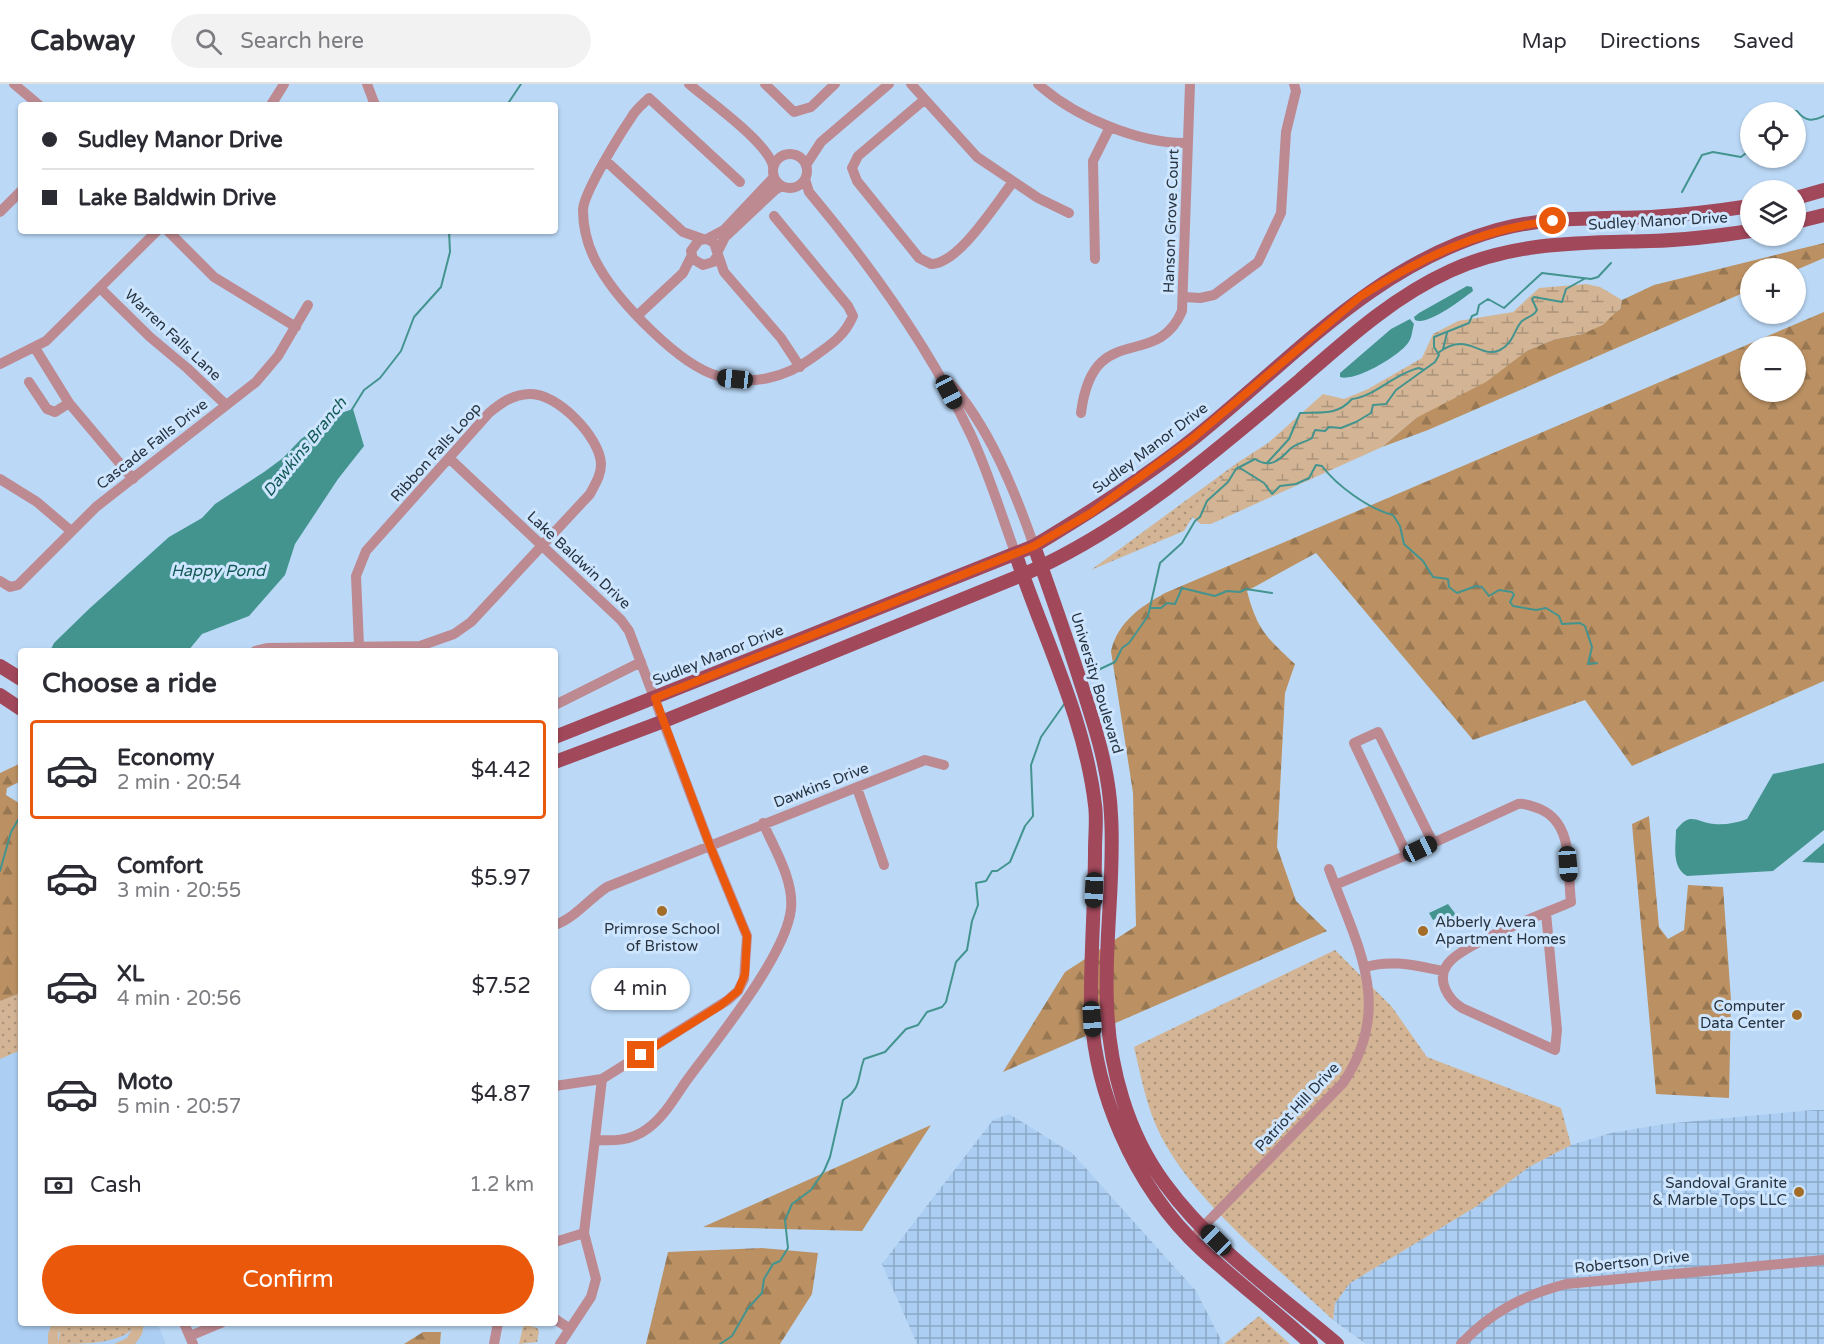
<!DOCTYPE html>
<meta charset="utf-8">
<style>
body{margin:0;font-family:"Varela Round",sans-serif;background:#f2f2f3;color:#2b2b33;height:100vh;display:flex;flex-direction:column;font-size:22px;white-space:nowrap}
*{box-sizing:border-box;margin:0}
p{font-size:20px;color:#7c7c81}
.icon{flex:none;width:33px;height:33px;fill:none;stroke:currentColor;stroke-width:2;stroke-linecap:round;stroke-linejoin:round}
.map{position:relative;flex:1;overflow:hidden}
.side{position:absolute;left:18px;top:564px;width:540px;height:678px;display:flex;flex-direction:column;background:#fff;border-radius:6px;box-shadow:0 2px 4px #0004}
.side>*{flex:none}
.hud{position:absolute;left:18px;top:18px;width:540px;height:132px;border-radius:6px;box-shadow:0 2px 4px #0004;display:grid;align-content:center;height:132px;padding:0 24px;background:#fff}
.buttons{position:absolute;left:1740px;top:18px;display:grid;gap:12px}
.buttons a{display:grid;place-items:center;width:66px;height:66px;border-radius:50%;background:#fff;box-shadow:0 2px 4px #0004;font-size:30px}
.end{position:absolute;width:27px;height:27px;margin:-14px;border:8px solid #ea580c;background:#fff;box-shadow:0 0 0 3px #fff}
.from{border-radius:50%}
.bubble{position:absolute;height:42px;border-radius:21px;background:#fff;box-shadow:0 2px 4px #0004;font-size:20px;font-weight:600;line-height:42px;text-align:center}
.car{position:absolute;width:18px;height:36px;margin:-18px -9px;border-radius:8px;box-shadow:0 0 4px 2px #0007;background:linear-gradient(#222 24%,#8ab4d8 0 40%,#222 0 76%,#8ab4d8 0 86%,#222 0)}
.hud b{display:flex;align-items:center;gap:21px;height:57px;font-size:22px}
.hud b+b{border-top:2px solid #e1e1e2}
.hud i{width:15px;height:15px;background:#2b2b33}
ul{padding:0;list-style:none}
li{display:flex;align-items:center;gap:18px;height:99px;margin:0 12px 9px;padding:0 12px;border:3px solid transparent;border-radius:6px}
li div{flex:1}
li b{display:block;font-size:22px}
li em{font-style:normal;font-weight:600}
li.active{border-color:#ea580c}
li>.icon{width:54px;height:54px;stroke-width:1.5}
h2{padding:0 24px;font-size:27px;line-height:72px}
.pay{display:flex;align-items:center;gap:15px;height:66px;padding:0 24px;font-size:22px}
.pay p{margin-inline-start:auto}
.action{display:flex;gap:12px;margin-top:auto;padding:12px 24px}
.action a{flex:1;height:69px;border-radius:36px;background:#ea580c;color:#fff;font-size:24px;font-weight:600;line-height:69px;text-align:center}
header{display:flex;align-items:center;gap:36px;box-sizing:border-box;height:84px;padding:0 30px;background:#fff;border-bottom:2px solid #e1e1e2}
header strong{font-size:28px}
nav{display:flex;gap:33px;margin-inline-start:auto;font-size:21px}
.search{width:420px;height:54px;background:#f2f2f3;display:flex;align-items:center;gap:15px;box-sizing:border-box;padding:0 21px;border-radius:33px;color:#7c7c81;font-size:22px}
.map>svg:first-child{display:block}
.built{fill:#abcef2}
.industrial{fill:url(#industrial-grid)}
.grass{fill:url(#grass-dots)}
.forest{fill:url(#forest-firs);fill-rule:evenodd}
.wetland{fill:url(#wetland-marsh)}
.garden{fill:#d3b595}
.water{fill:#43948e}
.lines{fill:none;stroke-linecap:round;stroke-linejoin:round}
.stream{stroke:#43948e;stroke-width:2}
.minor{stroke:#bd8a92;stroke-width:10}
.major{stroke:#a1485b;stroke-width:14}
.route{stroke:#ea580c;stroke-width:8}
.poi-dot{fill:#a36d28;stroke:#cde5fe;stroke-width:2}
.labels{text-anchor:middle;dominant-baseline:central;stroke-width:6;stroke-linejoin:round;paint-order:stroke}
.street-label{font-size:15px;fill:#283440;stroke:#cde5fe}
.poi-label{font-size:15px;fill:#283440;stroke:#cde5fe;text-anchor:end}
.water-label{font-size:16px;font-style:italic;fill:#135954;stroke:#cde5fe}
</style>
<header>
<strong>Cabway</strong>
<div class="search"><svg class="icon" aria-label="search" viewBox="0 0 24 24"><circle cx="10" cy="10" r="6"/><path d="M15 15l6 6"/></svg>Search here</div>
<nav><a>Map</a><a>Directions</a><a>Saved</a></nav>
</header>
<div class="map">
<svg width="1824" height="1260" viewBox="0 0 1824 1260">
<defs>
<pattern id="industrial-grid" width="8" height="8" patternUnits="userSpaceOnUse" patternTransform="scale(1.5)"><rect width="8" height="8" fill="#abcef2"/><path d="M0 4h8M4 0v8" fill="none" stroke="#8ba8c5"/></pattern>
<pattern id="grass-dots" width="8" height="8" patternUnits="userSpaceOnUse" patternTransform="scale(1.5)"><rect width="8" height="8" fill="#d3b595"/><path d="M2 2h.1M6 6h.1" fill="none" stroke="#ab947b" stroke-width="1.8" stroke-linecap="round"/></pattern>
<pattern id="forest-firs" width="22" height="20" patternUnits="userSpaceOnUse" patternTransform="scale(1.5)"><rect width="22" height="20" fill="#bb9163"/><path d="M5 1l3.5 6h-7zM16 11l3.5 6h-7z" fill="#987753"/></pattern>
<pattern id="wetland-marsh" width="20" height="14" patternUnits="userSpaceOnUse" patternTransform="scale(1.5)"><rect width="20" height="14" fill="#d3b595"/><path d="M1 5h8M5 5V1M11 12h8M15 12V8" fill="none" stroke="#ab947b"/></pattern>
</defs>
<rect width="100%" height="100%" fill="#bbd9f7"/>
<path class="built" d="M21 966V1239H157L166 1260H0V975Z"/>
<path class="industrial" d="M1813 1026H1824V1260H1366L1333 1236 1335 1219 1350 1199 1477 1122 1529 1083 1571 1061 1611 1049 1664 1040Z
M1009 1030 1072 1069 1196 1207 1223 1260H917L882 1180 993 1036Z"/>
<path class="grass" d="M1237 379 1204 414 1184 447 1091 486Z
M1335 866 1392 923 1427 973 1561 1024 1571 1061 1529 1083 1477 1122 1350 1199 1335 1219 1333 1236C1277 1183 1195 1119 1161 1052 1147 1025 1141 993 1134 963Z
M21 909V966L0 975V917Z
M1259 1232 1290 1260H1224Z
M66 1239H135C129 1260 81 1260 58 1260L60 1246Z
M527 1241 537 1244 539 1247 537 1258 519 1260 523 1243Z"/>
<path class="forest" d="M1824 159V174L1796 186 1750 184V206L1428 346 1382 363 1417 333 1528 266 1555 255 1582 250 1620 225 1622 216 1654 201Z
M1824 228V597L1632 682 1585 616 1473 656 1316 469 1247 507C1257 545 1266 553 1295 580L1285 609 1277 763 1296 817 1327 847 1003 988 1065 888 1136 842 1133 709 1111 567C1118 538 1140 523 1165 509ZM1750 262H1796V308H1750Z
M21 679V697L7 704 6 711 19 719 21 725V864L19 872 21 909 0 917V689Z
M1649 732 1659 843 1668 855 1684 846 1688 801 1723 803 1731 916 1729 1014 1656 1010 1632 740Z
M931 1041 862 1147 703 1143Z
M762 1164 818 1169 812 1210 780 1260H646L668 1168Z
M423 1248H441L440 1260H404Z"/>
<path class="wetland" d="M1586 200 1600 203 1622 216 1620 224 1603 241 1582 250 1555 255 1528 266 1486 298 1416 334 1382 363 1211 440H1201L1192 433 1204 414 1237 379 1268 359 1323 310 1344 315 1368 305 1422 274 1433 250 1458 237 1513 228 1539 204Z"/>
<path class="garden" d="M52 1239H66L58 1249V1260H48V1250Z
M135 1239H144L142 1250 135 1260H114L127 1254Z"/>
<path class="water" d="M1467 202 1472 203 1473 207C1461 216 1428 242 1415 236L1414 233 1419 229Z
M1410 235 1414 240C1412 247 1412 254 1408 259 1399 272 1355 298 1340 293V289L1391 245Z
M353 325 364 362 338 395 295 460 285 491 249 532 202 550 188 567H50L54 559 90 524 169 453 202 434 215 420 264 388 283 374 301 355 335 331Z
M1824 679V746L1773 787 1687 792C1671 783 1676 762 1676 746 1691 727 1695 738 1714 740 1725 741 1737 739 1747 735L1773 690Z
M1824 759V779L1802 778Z
M1448 820 1457 832 1456 839 1450 842 1444 831 1433 836 1429 829Z"/>
<g class="lines">
<path class="stream" d="M507 21 521 0
M1786 28 1797 27C1805 37 1812 38 1824 32
M1682 108 1702 71 1713 68 1741 73 1750 66
M1443 265 1447 249
M1438 269C1468 246 1480 276 1500 266 1514 259 1514 245 1522 237 1527 233 1533 233 1537 226L1532 215 1534 213 1562 218 1566 205 1584 195
M351 327 364 306 380 294 401 267 414 233 441 203 450 168 449 147
M1267 379 1289 355 1300 329C1321 328 1337 332 1352 315 1374 313 1395 289 1419 284L1424 286
M1240 384 1264 399 1272 410 1280 402 1296 400 1309 394 1316 381 1322 382C1337 402 1369 425 1393 431L1400 442 1404 460 1423 477 1433 493 1448 495 1449 503 1457 509 1476 502 1482 503 1489 512 1499 506 1512 508 1514 511 1510 518 1513 522 1536 526 1546 524 1559 532 1562 540 1580 539 1585 542 1592 563 1588 580 1597 579
M1151 524H1161L1167 519 1175 520 1182 504 1215 512 1227 507 1240 508 1246 505 1272 509
M1085 597 1098 586 1115 578 1122 564 1129 559 1148 532 1160 479 1182 459 1195 437 1200 433 1207 417 1228 398 1236 385 1255 375C1270 385 1280 376 1290 365 1295 360 1306 358 1312 354L1315 346 1325 347 1329 343 1341 344 1356 338 1371 329 1373 321 1386 320 1396 306 1435 278 1439 271 1434 263V253L1469 239 1472 232 1477 230 1479 221 1488 215 1504 224 1542 189 1591 195 1598 193 1611 179
M0 787 11 748 21 731
M720 1260 732 1252 748 1224 762 1209 764 1195 773 1180 780 1177 788 1164 785 1136 792 1120 811 1106 824 1087 830 1073 843 1016C862 1004 857 994 864 975L885 968 906 945 918 941 927 928 942 923 946 918 956 878 967 866 972 837 978 821 976 799 986 797 992 787H997L1010 778 1025 742 1033 732 1031 681 1041 653 1065 619"/>
<path class="minor" d="M14 0 39 21
M367 0 375 21
M689 0C710 18 767 58 773 82
M765 0 794 28 811 23 835 0
M911 0 977 73 1038 114 1069 129
M1038 0C1075 33 1139 60 1188 59
M924 16 858 72 852 84 857 97 919 174 931 180C959 180 996 119 1013 98
M271 21 284 0
M773 87a17 17 0 1 1 34 0a17 17 0 1 1-34 0Z
M606 77 683 148 703 155
M806 81 821 58 889 0
M805 95 809 108C871 182 929 263 971 351 989 390 1001 430 1016 471
M740 98 649 14C643 20 635 26 631 34 620 50 583 110 583 126 583 146 589 166 599 183 619 218 679 281 718 292 751 302 785 294 812 274 830 261 844 253 853 232L848 222 774 132
M0 128 21 107
M168 147 214 193 296 243
M707 155 724 146 774 93
M718 167 725 153 775 106 782 102
M718 171 713 178 703 181 693 175 691 167 699 156 707 155 714 159 724 188 781 254 800 283
M1095 175 1093 77 1110 43
M100 204 150 253 187 284 225 320
M1184 213 1200 214 1214 211 1258 178 1281 129 1286 48 1296 7 1294 0
M638 231 683 189 692 171
M35 264 69 319 133 395
M0 280 46 257 157 147
M948 297C988 340 1015 407 1034 462
M29 298 47 325 55 328 69 319
M1081 329C1093 234 1156 288 1182 227L1190 0
M450 375 621 536 629 547 710 762 747 852 744 895 738 907 728 916 602 995 555 1002
M0 395 37 418 71 447
M0 497 10 503 18 501 96 423 256 298 278 272 308 221
M255 567 267 564 420 562 454 550 471 538 590 410C595 400 601 392 601 380 600 353 557 309 530 310 512 311 502 318 489 329L366 467 356 492 359 562
M555 621 641 578
M857 704 884 781
M1407 771 1354 659 1378 648 1433 759
M1335 801 1407 771 1518 720C1526 719 1532 722 1540 725 1575 740 1567 787 1571 818 1544 830 1460 860 1447 881 1436 897 1449 916 1462 924L1555 966 1557 946 1546 829
M555 841C575 834 589 815 607 803L925 676 944 681
M1365 883C1393 875 1416 882 1444 887
M595 1056C614 1057 631 1057 647 1045 665 1033 677 1009 690 992 719 953 786 871 791 825 794 796 774 764 763 739
M1198 1148 1343 999C1395 922 1357 862 1329 785
M555 1158 584 1149
M555 1235 570 1245
M184 1239 193 1260
M190 1252 221 1239
M494 1260 498 1239
M560 1260 591 1213 596 1195 584 1149 602 995
M1461 1260C1491 1228 1524 1211 1566 1200L1824 1176"/>
<path class="major" d="M1796 114 1824 106
M1796 138 1824 131
M1034 462C1049 504 1064 547 1078 590 1093 637 1109 682 1111 731 1115 794 1104 858 1107 921 1109 983 1127 1049 1165 1100 1211 1163 1278 1210 1337 1260
M1016 471C1043 553 1085 634 1095 721 1097 735 1095 751 1095 766 1095 814 1091 862 1091 911 1090 1003 1134 1103 1202 1166 1237 1198 1276 1228 1311 1260
M0 582 21 595
M0 611 21 625
M555 653 1034 462C1089 429 1143 395 1193 355 1292 276 1371 182 1497 146 1547 132 1600 135 1651 133 1684 131 1718 127 1750 122
M555 678 664 637 1022 491C1127 446 1214 368 1300 296 1347 255 1393 213 1450 187 1515 157 1582 159 1651 157 1684 156 1718 152 1750 147"/>
</g>
<g class="lines">
<path class="route" d="M641 971 721 921 738 907 745 890 747 852 710 762 655 614 1034 462 1091 429 1192 355 1361 212C1421 174 1482 144 1553 137"/>
</g>
<g class="poi-dot">
<circle cx="662" cy="827" r="6"/>
<circle cx="1423" cy="847" r="6"/>
<circle cx="1797" cy="931" r="6"/>
<circle cx="1799" cy="1108" r="6"/>
</g>
<g class="labels">
<g class="street-label">
<text transform="translate(1171 137) rotate(-88)">Hanson Grove Court</text>
<text transform="translate(1658 137) rotate(-3)">Sudley Manor Drive</text>
<text transform="translate(173 251) rotate(43)">Warren Falls Lane</text>
<text transform="translate(152 360) rotate(-38)">Cascade Falls Drive</text>
<text transform="translate(1150 364) rotate(-37)">Sudley Manor Drive</text>
<text transform="translate(436 368) rotate(-48)">Ribbon Falls Loop</text>
<text transform="translate(579 476) rotate(43)">Lake Baldwin Drive</text>
<text transform="translate(718 571) rotate(-22)">Sudley Manor Drive</text>
<text transform="translate(1097 599) rotate(73)">University Boulevard</text>
<text transform="translate(821 701) rotate(-21)">Dawkins Drive</text>
<text transform="translate(1297 1023) rotate(-47)">Patriot Hill Drive</text>
<text transform="translate(1632 1178) rotate(-6)">Robertson Drive</text>
</g>
<g class="poi-label">
<text x="1435" y="838" text-anchor="start">Abberly Avera<tspan x="1435" dy="17">Apartment Homes</tspan></text>
<text x="662" y="845" text-anchor="middle">Primrose School<tspan x="662" dy="17">of Bristow</tspan></text>
<text x="1785" y="922">Computer<tspan x="1785" dy="17">Data Center</tspan></text>
<text x="1787" y="1099">Sandoval Granite<tspan x="1787" dy="17">&amp; Marble Tops LLC</tspan></text>
</g>
<g class="water-label">
<text transform="translate(305 363) rotate(-51)">Dawkins Branch</text>
<text x="218" y="487">Happy Pond</text>
</g>
</g>
</svg>
<div class="buttons">
<a><svg class="icon" aria-label="locate" viewBox="0 0 24 24"><circle cx="12" cy="12" r="6"/><path d="M12 2v4M12 18v4M2 12h4M18 12h4"/></svg></a>
<a><svg class="icon" aria-label="layers" viewBox="0 0 24 24"><path d="M12 4l9 5-9 5-9-5zM3 14l9 5 9-5"/></svg></a>
<a>+</a>
<a>−</a>
</div>
<i class="end from" style="left:1553px;top:137px"></i>
<i class="end" style="left:641px;top:971px"></i>
<div class="bubble" style="left:591px;top:884px;width:99px">4 min</div>
<i class="car" style="left:735px;top:295px;rotate:276deg"></i>
<i class="car" style="left:949px;top:308px;rotate:152deg"></i>
<i class="car" style="left:1420px;top:765px;rotate:65deg"></i>
<i class="car" style="left:1568px;top:780px;rotate:176deg"></i>
<i class="car" style="left:1094px;top:806px;rotate:182deg"></i>
<i class="car" style="left:1092px;top:935px;rotate:176deg"></i>
<i class="car" style="left:1216px;top:1156px;rotate:315deg"></i>
<div class="hud">
<b><i class="from"></i>Sudley Manor Drive</b>
<b><i></i>Lake Baldwin Drive</b>
</div>
<section class="side">
<h2>Choose a ride</h2>
<ul>
<li class="active"><svg class="icon" aria-label="car" viewBox="0 0 24 24"><path d="M5 17H2v-5l4-1 3-4h7l3 4 3 1v5h-3M9 17h6M6 11h13"/><circle cx="7" cy="17" r="2"/><circle cx="17" cy="17" r="2"/></svg><div><b>Economy</b><p>2 min · 20:54</p></div><em>$4.42</em></li>
<li><svg class="icon" aria-label="car" viewBox="0 0 24 24"><path d="M5 17H2v-5l4-1 3-4h7l3 4 3 1v5h-3M9 17h6M6 11h13"/><circle cx="7" cy="17" r="2"/><circle cx="17" cy="17" r="2"/></svg><div><b>Comfort</b><p>3 min · 20:55</p></div><em>$5.97</em></li>
<li><svg class="icon" aria-label="car" viewBox="0 0 24 24"><path d="M5 17H2v-5l4-1 3-4h7l3 4 3 1v5h-3M9 17h6M6 11h13"/><circle cx="7" cy="17" r="2"/><circle cx="17" cy="17" r="2"/></svg><div><b>XL</b><p>4 min · 20:56</p></div><em>$7.52</em></li>
<li><svg class="icon" aria-label="car" viewBox="0 0 24 24"><path d="M5 17H2v-5l4-1 3-4h7l3 4 3 1v5h-3M9 17h6M6 11h13"/><circle cx="7" cy="17" r="2"/><circle cx="17" cy="17" r="2"/></svg><div><b>Moto</b><p>5 min · 20:57</p></div><em>$4.87</em></li>
</ul>
<div class="pay"><svg class="icon" aria-label="cash" viewBox="0 0 24 24"><path d="M3 7h18v10H3z"/><circle cx="12" cy="12" r="2"/></svg>Cash<p>1.2 km</p></div>
<div class="action"><a>Confirm</a></div>
</section>
</div>
